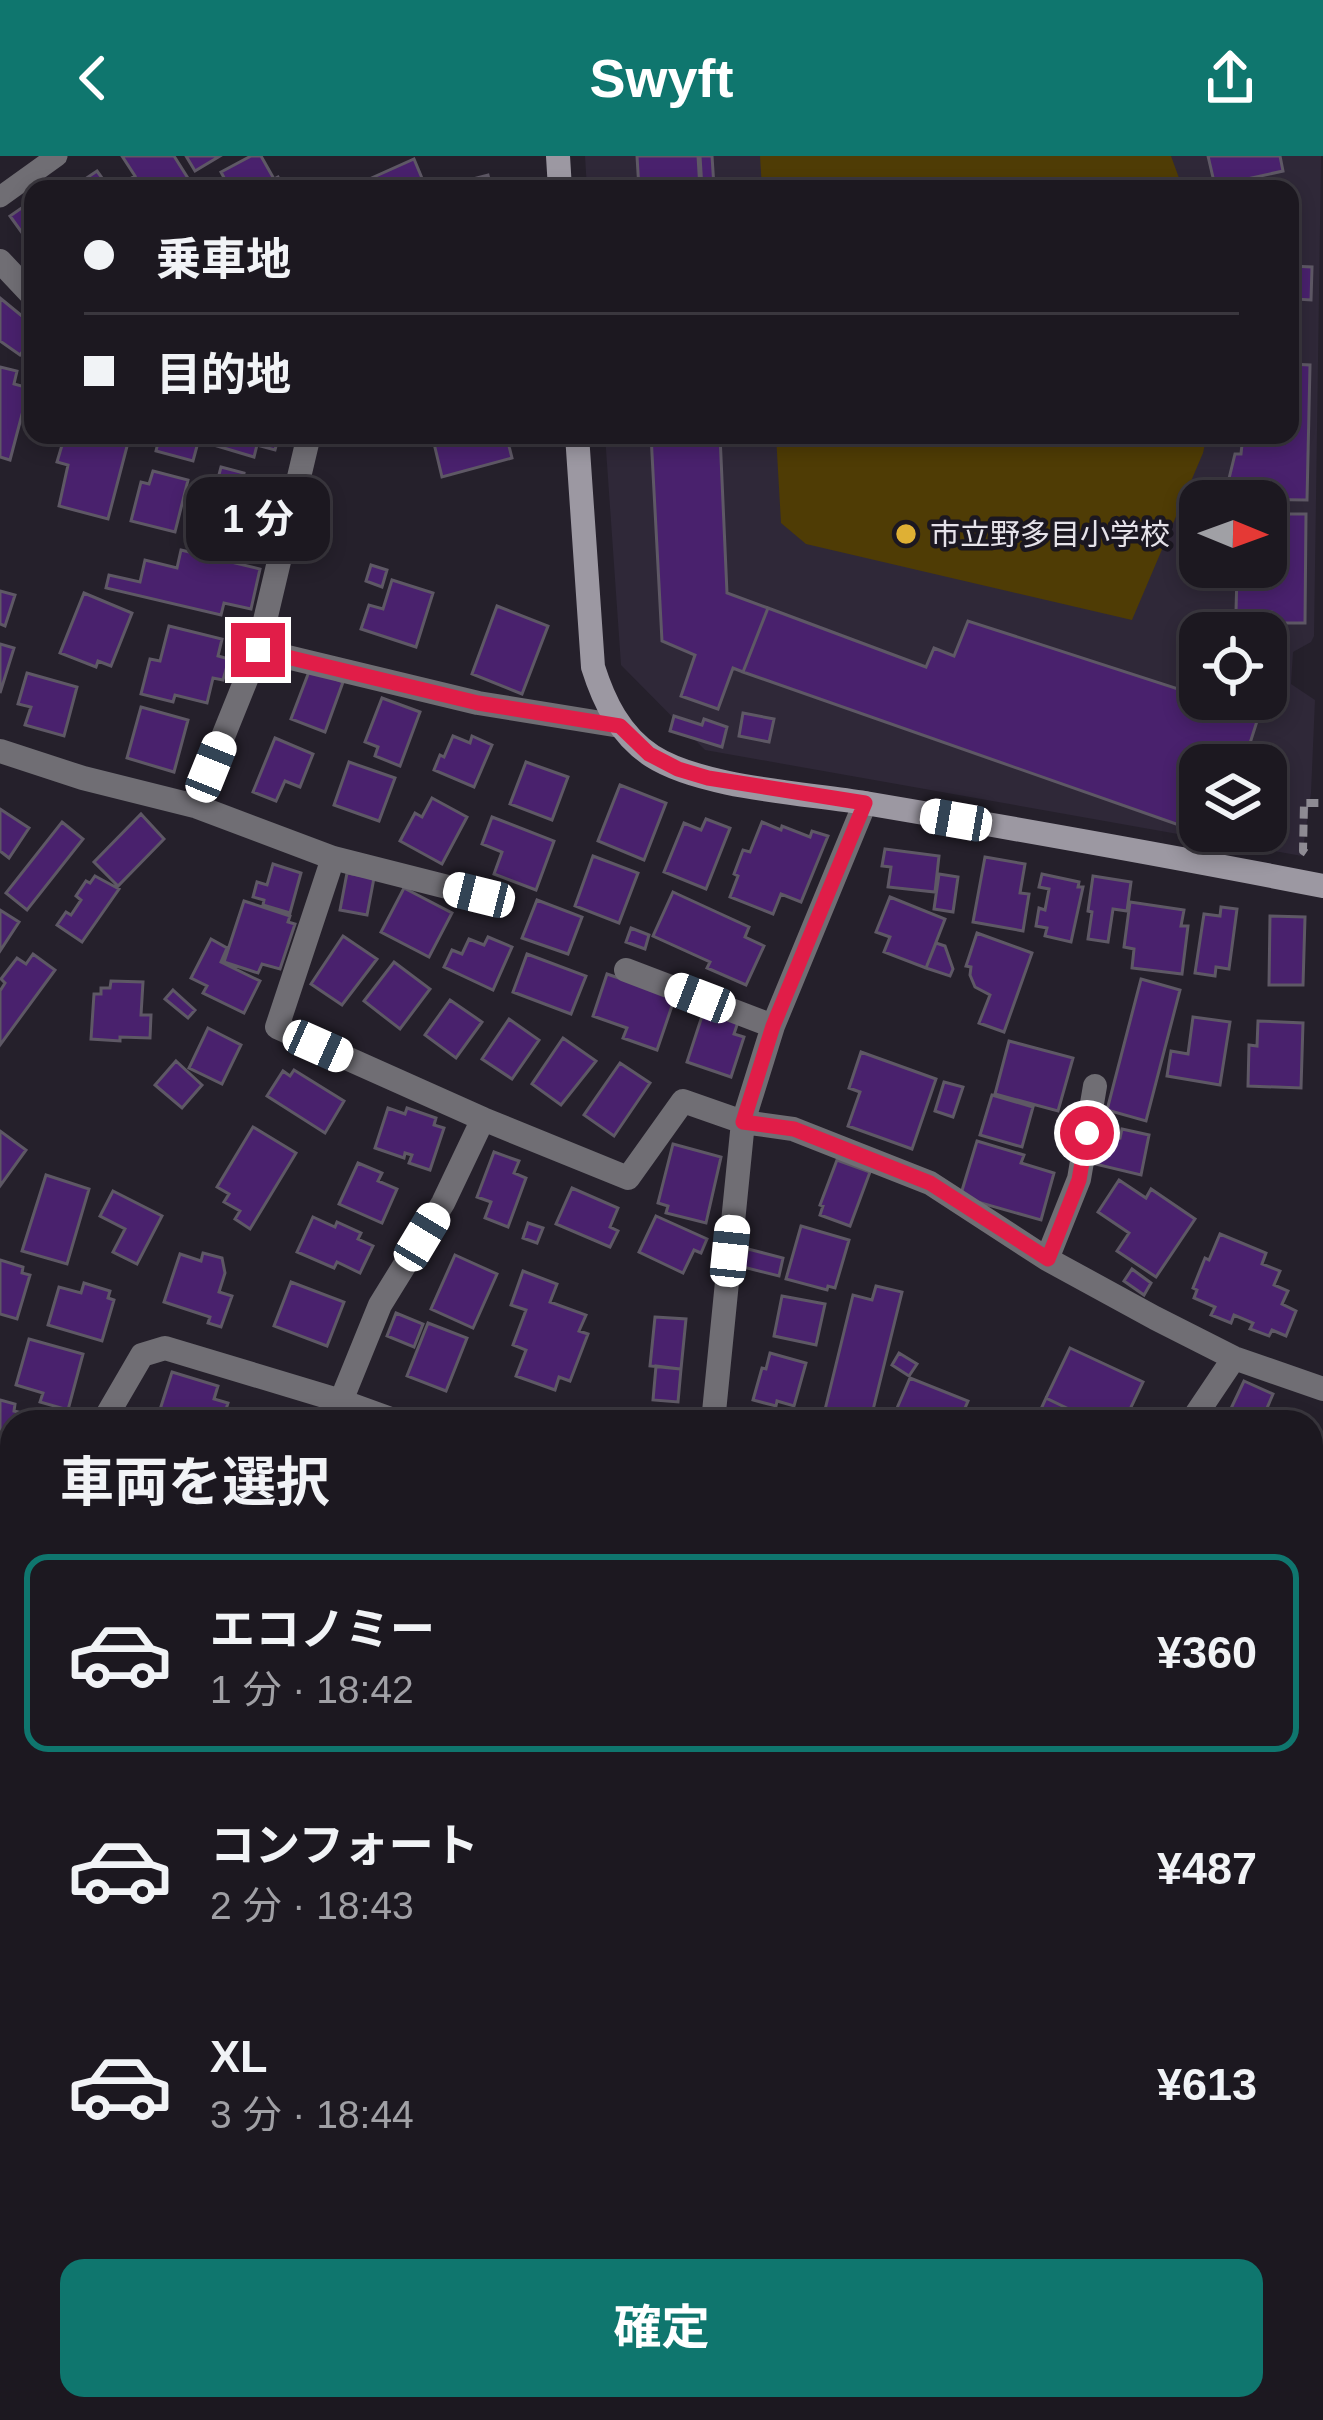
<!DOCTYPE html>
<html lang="ja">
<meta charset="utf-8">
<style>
body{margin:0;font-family:Helvetica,"Noto Sans JP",sans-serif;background:#252129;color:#f1f3f6;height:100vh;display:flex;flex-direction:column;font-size:45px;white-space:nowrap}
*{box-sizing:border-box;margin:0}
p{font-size:39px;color:#a0a0a5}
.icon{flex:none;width:66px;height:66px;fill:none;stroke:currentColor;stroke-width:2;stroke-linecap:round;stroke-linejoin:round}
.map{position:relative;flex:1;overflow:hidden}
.drawer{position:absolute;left:0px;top:1254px;width:1323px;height:1011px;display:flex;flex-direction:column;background:#1c1820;border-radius:36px 36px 0 0;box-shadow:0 6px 18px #0003,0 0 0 3px #3a373e}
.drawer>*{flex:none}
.top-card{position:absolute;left:24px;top:24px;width:1275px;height:264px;border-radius:24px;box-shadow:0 6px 18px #0003,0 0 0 3px #3a373e;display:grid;align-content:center;height:264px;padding:0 60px;background:#1c1820}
.needle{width:78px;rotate:91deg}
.buttons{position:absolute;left:1179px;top:324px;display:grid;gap:24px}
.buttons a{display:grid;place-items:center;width:108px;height:108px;border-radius:24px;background:#1c1820;box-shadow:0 6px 18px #0003,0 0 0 3px #3a373e;font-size:60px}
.end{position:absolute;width:54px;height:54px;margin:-27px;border:15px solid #e11d48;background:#fff;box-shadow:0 0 0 6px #fff}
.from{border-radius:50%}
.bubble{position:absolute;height:84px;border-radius:24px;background:#1c1820;box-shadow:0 6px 18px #0003,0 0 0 3px #3a373e;font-size:39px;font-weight:700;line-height:84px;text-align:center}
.car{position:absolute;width:36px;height:72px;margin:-36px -18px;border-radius:15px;box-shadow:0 0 9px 3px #0007;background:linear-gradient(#fff 24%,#345 0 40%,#fff 0 76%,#345 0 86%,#fff 0)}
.top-card b{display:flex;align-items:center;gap:42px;height:114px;font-size:45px}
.top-card b+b{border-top:3px solid #3a373e}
.top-card i{width:30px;height:30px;background:#f1f3f6}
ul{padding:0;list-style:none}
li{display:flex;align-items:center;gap:36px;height:198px;margin:0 24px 18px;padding:0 36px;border:6px solid transparent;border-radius:24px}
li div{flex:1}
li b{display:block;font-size:45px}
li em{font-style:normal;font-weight:700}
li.active{border-color:#0f766e}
li>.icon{width:108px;height:108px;stroke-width:1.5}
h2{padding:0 60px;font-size:54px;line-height:144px}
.primary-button{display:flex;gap:24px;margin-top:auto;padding:24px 60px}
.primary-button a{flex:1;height:138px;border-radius:24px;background:#0f766e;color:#fff;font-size:48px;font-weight:700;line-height:138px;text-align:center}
header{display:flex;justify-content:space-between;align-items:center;height:156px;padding:0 60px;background:#0f766e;color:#fff;font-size:54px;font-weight:700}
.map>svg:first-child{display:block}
.built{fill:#2f2838;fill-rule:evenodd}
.green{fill:#4f3c05}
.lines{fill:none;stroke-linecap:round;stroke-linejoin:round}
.stream{stroke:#140e03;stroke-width:12}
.building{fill:#49216d;stroke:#5e5865;stroke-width:3}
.path{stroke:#8e8b93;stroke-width:8;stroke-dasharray:12 6;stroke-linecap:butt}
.lane{stroke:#706e74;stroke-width:21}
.street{stroke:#706e74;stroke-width:24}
.secondary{stroke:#9c98a2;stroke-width:24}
.highway{stroke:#ded8e7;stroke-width:36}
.route{stroke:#e11d48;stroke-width:15}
.poi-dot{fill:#dfb034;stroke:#1b1721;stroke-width:4.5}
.labels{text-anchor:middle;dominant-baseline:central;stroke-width:9;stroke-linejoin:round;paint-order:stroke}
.poi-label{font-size:30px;fill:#e5e2e9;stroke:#1b1721;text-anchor:start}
</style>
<header><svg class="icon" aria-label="back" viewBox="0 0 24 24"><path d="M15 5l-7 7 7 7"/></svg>Swyft<svg class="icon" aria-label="share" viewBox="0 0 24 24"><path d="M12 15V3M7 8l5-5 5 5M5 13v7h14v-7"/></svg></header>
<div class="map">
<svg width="1323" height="2264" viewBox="0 0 1323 2264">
<rect width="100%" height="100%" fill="#25202b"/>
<path class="built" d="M585 0H1321L1314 480 1311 486 1293 496 1291 528 1315 544 1311 637 1302 700 705 594 621 509 605 279H1290V33H587ZM1200 345H1266V411H1200ZM1200 477H1266V543H1200ZM1200 609H1266V675H1200Z"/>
<path class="green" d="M760 0H1171L1183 33H762Z
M776 279H1207L1203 297 1132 464 806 388 781 367Z
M12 2132V2253H141L144 2264H0V2157Z"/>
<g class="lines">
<path class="stream" d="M0 2080 12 2070"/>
</g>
<path class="building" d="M122 0H174L191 27 180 33H134L128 24 135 20Z
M186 0H220L195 15Z
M251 0H261L274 23 278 21 284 33H230L221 16Z
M637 0H698L700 33H639Z
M700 0H712L714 31 702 32Z
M1208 0H1280L1283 15 1215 30Z
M414 3 424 27 416 33H347Z
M97 15 110 33H88L82 25Z
M488 19 491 31 434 33Z
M33 44V92L10 60Z
M1290 61 1299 62 1295 105 1290 104Z
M1290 110 1312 111 1311 144 1296 143 1295 195H1290Z
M0 142 33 169V182L20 199 0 185Z
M1290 208 1310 209 1307 344 1224 343 1235 298H1241L1243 279H1290Z
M0 211 17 215 14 228 29 232 10 304 0 301Z
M65 279H130L108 363 59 350 68 309 57 306Z
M160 279H200L193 305 156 295Z
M221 279H279L275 294 257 289 254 301 217 290Z
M432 279H517L519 288 509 290 512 302 442 321Z
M651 279H720L727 437 768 452 743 516 733 512 718 553 681 540 695 499 662 485Z
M221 311 244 317 241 331 260 336 258 343 265 345 257 377 207 364Z
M153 315 188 324 175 376 131 365 141 326 149 328Z
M1266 358H1306L1305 467H1270L1271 456H1236L1237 417H1207V411H1266Z
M181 394 260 413 251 453 224 447 221 459 106 432 109 419 140 426 145 404 177 412Z
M371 409 387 414 382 431 366 425Z
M392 424 433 437 416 491 361 473 369 449 383 453Z
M0 435 15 439 5 470 0 468Z
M84 437 132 457 111 510 98 505 96 511 60 497Z
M497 450 548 470 522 538 472 518Z
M768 452 926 511 934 492 954 500 968 465 1200 540V543H1210L1259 559 1243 609H1200V675H1222L1219 683 743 516Z
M169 470 222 483 218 500 229 503 223 524 213 522 207 547 175 539 173 546 141 538 150 503 160 505Z
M0 488 14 492 0 537Z
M310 513 343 526 325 576 291 563Z
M27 517 77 531 64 580 25 569 31 551 18 548Z
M382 542 420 556 400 610 375 600 378 591 365 586Z
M141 551 188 564 174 616 127 602Z
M743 557 774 563 769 586 739 580Z
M674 560 702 569 704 563 727 571 722 591 670 575Z
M453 580 470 587 472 580 492 589 474 631 434 614 440 599 444 601Z
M275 582 313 598 300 631 285 625 276 645 253 636Z
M349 606 395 622 379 665 334 649Z
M526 606 568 621 552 664 510 648Z
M620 629 666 647 644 704 598 685Z
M432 642 467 661 442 708 400 685 415 657 422 661Z
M0 653 29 672 9 702 0 695Z
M141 658 164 683 118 730 94 706Z
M492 661 554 685 536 734 494 718 502 696 482 688Z
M706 663 730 672 706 733 664 716 684 667 701 674Z
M62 666 83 683 27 754 6 737Z
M762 666 781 674 782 670 810 681 812 675 828 680 801 746 781 738 773 758 730 741 738 720 734 718 743 694 750 696Z
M885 693 939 700 935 736 888 731 891 711 882 710Z
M593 700 638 717 619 767 575 750Z
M985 701 1025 708 1020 737 1029 738 1023 775 973 766Z
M273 708 301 717 290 757 263 749 264 744 253 741 257 726 267 729Z
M347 717 374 722 367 759 340 754Z
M939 718 958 721 953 756 934 753Z
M1042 718 1079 726 1078 731H1083L1071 786 1045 780 1047 772 1036 770 1039 752 1045 754 1049 733 1039 731Z
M95 720 119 733 82 786 57 769 66 756 71 759 81 744 76 740 86 725 90 727Z
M1093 720 1131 726 1127 755 1113 753 1108 786 1088 783 1092 756 1088 755Z
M404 732 452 757 429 801 381 776Z
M673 736 749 771 745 781 764 790 746 829 707 812 710 806 653 780Z
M890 741 945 763 926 812 884 796 890 781 876 776Z
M537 744 582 761 568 798 522 782Z
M244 745 290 760 288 766 295 768 280 813 262 808 258 817 224 806Z
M1130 746 1184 754 1181 770H1188L1182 818 1132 812 1134 793 1124 791Z
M1221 751 1237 753 1229 813 1216 811 1215 820 1195 817 1204 758 1220 760Z
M0 754 19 766 0 795Z
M1270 760 1305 761 1303 829H1269Z
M631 772 649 779 645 793 626 786Z
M977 777 1032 797 1004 876 979 867 990 839 975 831 970 819 971 811 966 810Z
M343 780 377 803 342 849 311 828Z
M488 781 512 791 493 834 444 811 452 794 462 798 469 783 484 789Z
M211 783 227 792 221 806 260 825 244 857 203 837 207 830 191 822Z
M936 787 945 790 953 813 950 820 926 812Z
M33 798 55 814 0 889V835L5 827 1 823 17 802 26 808Z
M527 798 586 820 571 858 513 836Z
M394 806 430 833 400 873 364 845Z
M607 818 675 841 657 894 623 882 627 872 593 860Z
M1141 823 1180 834 1146 965 1107 954Z
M111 825 143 826 141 859H151L150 882 120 881V885L91 883 94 838H101V832H110Z
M173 834 195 854 188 862 165 843Z
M450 844 482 866 456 902 425 879Z
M705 851 739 863 734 878 744 881 731 921 687 906Z
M1193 861 1230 866 1220 929 1167 920 1171 895 1188 898Z
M509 863 539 884 512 923 482 903Z
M1258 865 1303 867 1301 932 1248 930 1249 889 1257 890Z
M208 872 241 889 222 928 189 912Z
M563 882 596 905 561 949 532 928Z
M1009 885 1073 902 1058 955 995 938Z
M861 896 936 923 912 993 848 970 860 936 849 932Z
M176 905 202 929 182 952 155 929Z
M620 907 650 927 614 980 584 959Z
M294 914 344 945 325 977 267 940 283 915 290 920Z
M944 926 963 931 953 961 935 955Z
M992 939 1033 951 1022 991 980 979Z
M388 952 405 958 407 952 436 962 434 969 444 972 430 1014 409 1007 412 999 405 997 404 1002 375 992Z
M253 971 296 997 250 1073 235 1063 240 1055 224 1046 229 1038 217 1031Z
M1122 973 1149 979 1141 1019 1095 1008 1102 978 1120 982Z
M0 975 26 994 0 1030Z
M977 985 1024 999 1021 1007 1054 1017 1041 1064 960 1041Z
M673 988 721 1001 706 1067 666 1057 668 1050 658 1047Z
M494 996 519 1005 514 1017 526 1022 508 1071 485 1062 491 1046 477 1041Z
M837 1004 870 1016 850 1070 820 1059 823 1050 820 1049Z
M358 1007 382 1017 378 1025 397 1033 382 1067 339 1048Z
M46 1019 89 1033 67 1108 22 1095Z
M1119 1024 1146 1042 1151 1033 1195 1063 1156 1121 1117 1095 1129 1077 1098 1056Z
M572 1032 618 1052 610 1071 618 1075 610 1091 556 1068Z
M113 1035 162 1060 137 1108 113 1096 125 1073 100 1060Z
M656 1060 707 1083 701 1097 694 1094 683 1117 639 1096Z
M313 1061 335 1071 337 1066 361 1077 358 1083 373 1090 360 1117 337 1106 334 1112 297 1096Z
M528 1067 543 1072 537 1087 523 1082Z
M801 1070 849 1084 835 1132 828 1130 827 1134 786 1123Z
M1220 1078 1266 1097 1262 1108 1280 1115 1274 1129 1288 1135 1282 1148 1296 1155 1286 1180 1272 1174 1269 1180 1250 1173 1253 1167 1234 1159 1231 1167 1211 1159 1215 1151 1194 1142 1197 1134 1193 1132 1205 1102 1209 1104Z
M748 1093 783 1102 779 1120 743 1111Z
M203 1097 222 1102 225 1117 219 1136 232 1140 221 1171 208 1167 210 1161 164 1146 180 1098 201 1105Z
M455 1099 497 1118 473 1172 431 1153Z
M0 1104 23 1111 22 1117 30 1119 17 1163 0 1158Z
M1132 1113 1151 1127 1144 1139 1124 1125Z
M523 1115 557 1128 550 1146 586 1159 579 1175 588 1178 570 1225 559 1221 555 1234 516 1220 526 1194 513 1189 526 1154 511 1149Z
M291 1126 344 1146 327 1190 274 1170Z
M84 1127 110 1135 108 1142 114 1144 102 1185 48 1169 59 1131 81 1137Z
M876 1130 902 1136 870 1266H822L853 1139 872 1144Z
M782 1140 825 1148 816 1189 774 1180Z
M396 1157 423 1168 414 1191 387 1180Z
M655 1161 686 1163 681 1213 650 1210Z
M428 1167 467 1182 446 1235 407 1220Z
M29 1183 83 1198 68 1254 40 1246 43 1237 16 1229Z
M1070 1192 1143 1226 1124 1266H1096L1046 1242Z
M770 1197 806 1207 794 1250 777 1245 776 1250 753 1244 762 1212 766 1213Z
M899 1197 917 1208 909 1220 892 1209Z
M656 1210 681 1213 678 1246 653 1244Z
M172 1216 218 1230 214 1243 228 1247 222 1266H156Z
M910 1222 968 1245 959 1266H891Z
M1244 1225 1273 1238 1261 1266H1214L1218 1257 1227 1261Z
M1046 1242 1096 1266H1035Z
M0 1244 15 1248 14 1255 35 1260 37 1254 55 1259 53 1266H12V1296L0 1293Z
M743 1254 783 1260 782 1266H741Z
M0 1355 12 1359 9 1383 5 1382 0 1398Z
M12 1422V1455L8 1468 0 1465V1463Z
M161 2253H248L251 2264H164Z
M493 2253H534L536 2264H495Z
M551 2253H595L597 2264H553Z
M892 2253H984L985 2263 895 2264Z
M1128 2253H1206L1208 2264H1131Z
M1214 2253H1249L1252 2264H1217Z"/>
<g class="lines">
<path class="path" d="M1306 697 1303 695 1304 647H1323"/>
<path class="lane" d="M0 41 57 0"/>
<path class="street" d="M0 105 33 140
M258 494 309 279
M0 595 83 622 195 650 258 494 478 547 620 570
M865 647 773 870 743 966 793 973 930 1027 1047 1103 1155 1162 1234 1202 1323 1233
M195 650 333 702 479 739
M333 702 277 871 483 963 443 1047 380 1149 341 1245
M626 814 773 870
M483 963 628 1022 683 945 743 966 713 1266
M1047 1103 1079 1023 1095 930
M103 1266 142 1199 165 1192 341 1245 399 1266
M1191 1266 1234 1202
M0 1332 12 1336
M1311 1661 1323 1663
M0 2140 12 2124
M337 2253 339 2264
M621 2253 623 2264
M829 2253 831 2264"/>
<path class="secondary" d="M558 0 560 33
M577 279 593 511C604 546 620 579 652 600 702 632 805 637 865 647 1018 673 1171 700 1323 730"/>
<path class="highway" d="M0 1753 12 1754
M1311 1884 1323 1885"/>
</g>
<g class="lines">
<path class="route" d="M258 494 478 547 620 570 649 598 678 613 708 622 865 647 773 870 743 966 794 973 930 1027 1048 1103 1079 1024 1087 977"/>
</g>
<circle class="poi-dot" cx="906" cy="378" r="12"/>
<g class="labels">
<g class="poi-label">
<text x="930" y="378">市立野多目小学校</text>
</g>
</g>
</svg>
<div class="buttons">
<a><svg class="needle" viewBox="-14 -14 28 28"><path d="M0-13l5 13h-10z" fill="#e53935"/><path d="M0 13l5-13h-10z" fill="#a0a0a5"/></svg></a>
<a><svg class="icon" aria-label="locate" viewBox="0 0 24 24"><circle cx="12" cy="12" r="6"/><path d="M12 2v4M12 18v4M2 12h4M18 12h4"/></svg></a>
<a><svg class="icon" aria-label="layers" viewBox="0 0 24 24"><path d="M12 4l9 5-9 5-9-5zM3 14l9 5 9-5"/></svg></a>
</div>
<i class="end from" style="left:1087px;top:977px"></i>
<i class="end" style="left:258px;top:494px"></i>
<div class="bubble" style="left:186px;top:321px;width:144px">1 分</div>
<i class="car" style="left:211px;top:611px;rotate:22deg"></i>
<i class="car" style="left:956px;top:664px;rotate:280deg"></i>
<i class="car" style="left:479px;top:739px;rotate:284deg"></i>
<i class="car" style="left:700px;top:842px;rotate:291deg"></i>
<i class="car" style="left:318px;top:890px;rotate:114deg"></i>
<i class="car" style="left:422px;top:1081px;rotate:31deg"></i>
<i class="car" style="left:730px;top:1095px;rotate:6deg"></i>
<div class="top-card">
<b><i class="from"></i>乗車地</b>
<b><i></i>目的地</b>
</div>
<section class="drawer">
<h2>車両を選択</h2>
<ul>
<li class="active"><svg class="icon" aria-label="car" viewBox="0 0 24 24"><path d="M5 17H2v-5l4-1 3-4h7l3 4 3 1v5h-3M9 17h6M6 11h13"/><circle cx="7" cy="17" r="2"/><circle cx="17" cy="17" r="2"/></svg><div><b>エコノミー</b><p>1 分 · 18:42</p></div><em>¥360</em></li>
<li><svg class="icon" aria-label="car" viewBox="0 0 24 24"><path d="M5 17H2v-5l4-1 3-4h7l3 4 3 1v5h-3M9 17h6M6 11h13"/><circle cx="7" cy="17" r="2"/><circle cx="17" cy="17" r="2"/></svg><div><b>コンフォート</b><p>2 分 · 18:43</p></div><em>¥487</em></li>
<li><svg class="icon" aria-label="car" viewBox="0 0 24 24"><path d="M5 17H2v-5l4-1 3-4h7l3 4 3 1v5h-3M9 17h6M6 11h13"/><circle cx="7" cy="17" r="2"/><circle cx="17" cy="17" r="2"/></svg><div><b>XL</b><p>3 分 · 18:44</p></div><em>¥613</em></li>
</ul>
<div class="primary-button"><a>確定</a></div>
</section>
</div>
